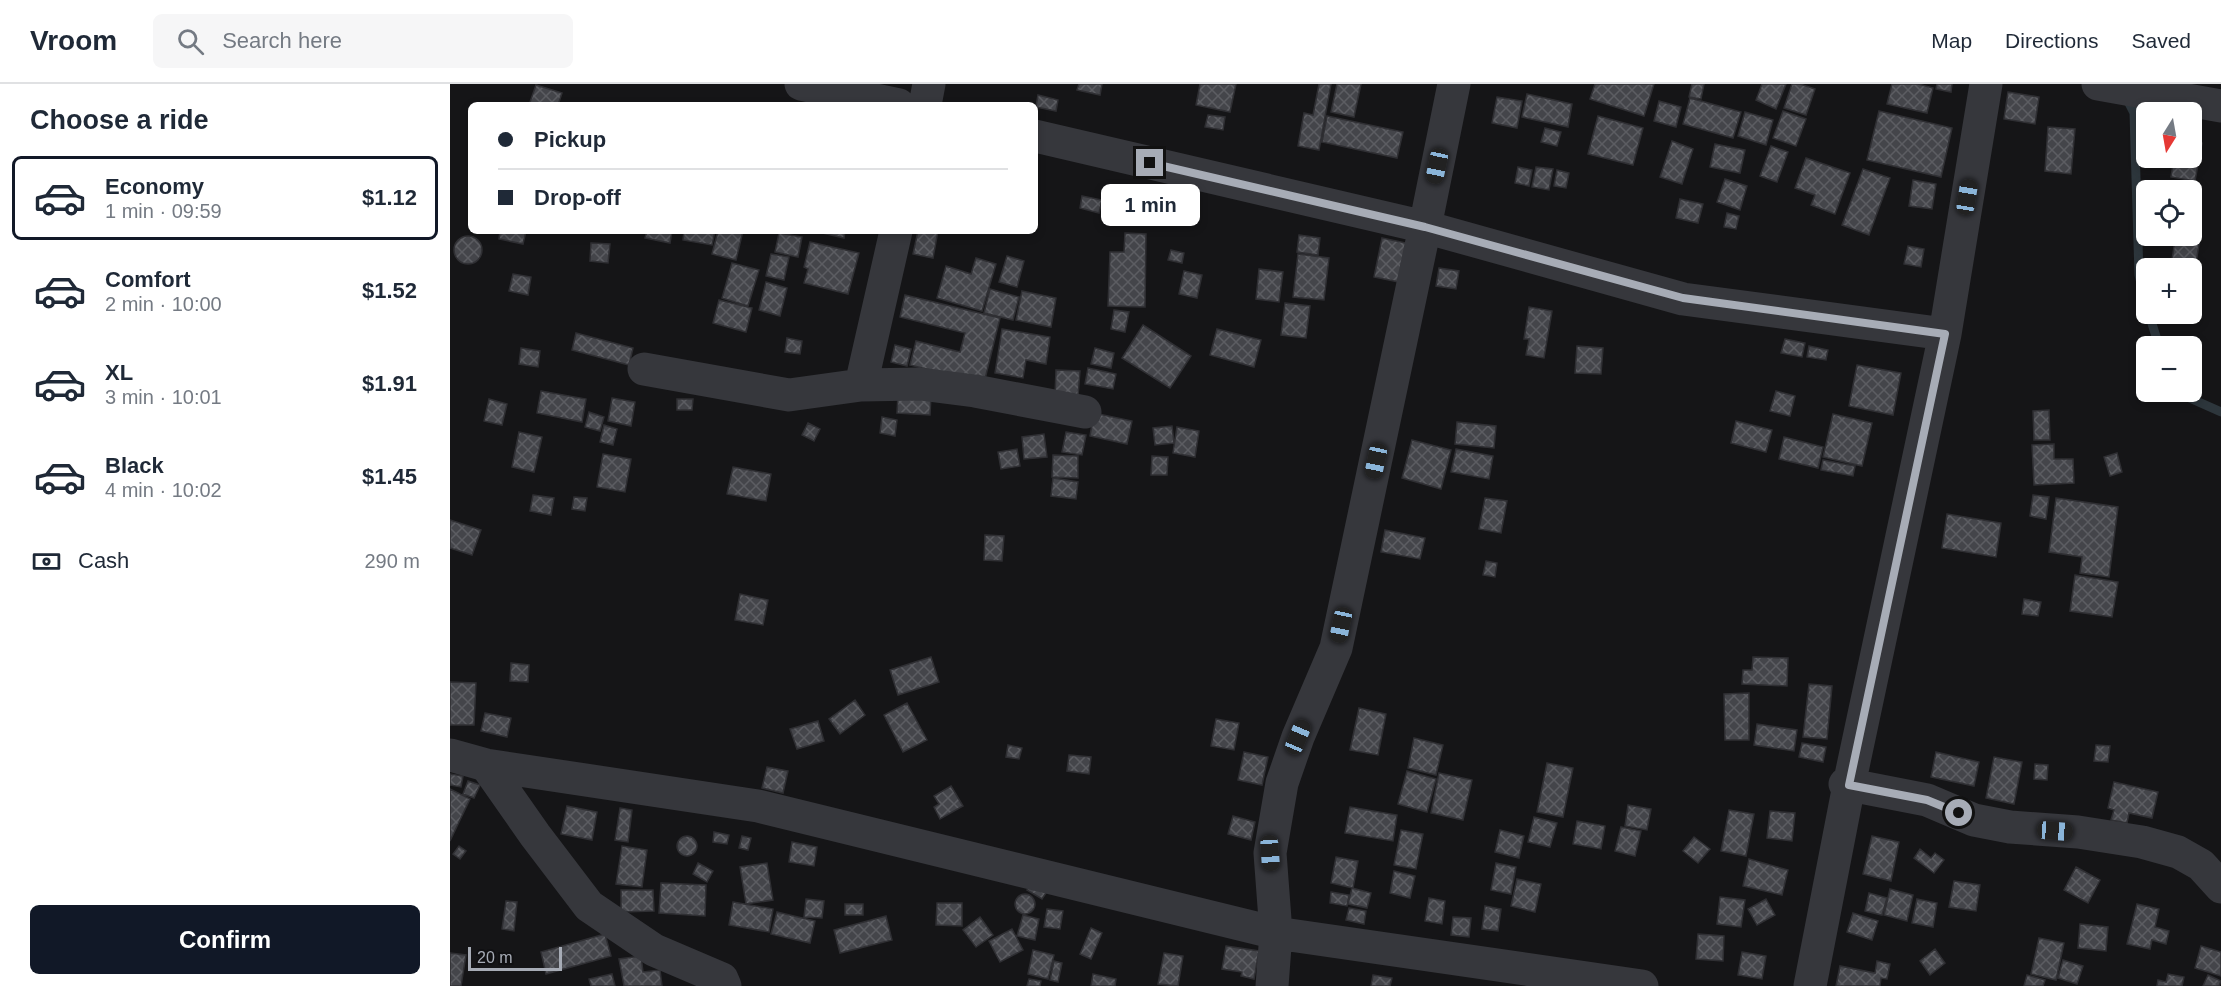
<!DOCTYPE html>
<meta charset="utf-8">
<style>
body{margin:0;font-family:Arial,sans-serif;background:#f6f6f7;color:#1f2937;height:100vh;display:flex;flex-direction:column;font-size:22px;white-space:nowrap}
*{box-sizing:border-box;margin:0}
p{font-size:20px;color:#747a83}
.icon{flex:none;width:33px;height:33px;fill:none;stroke:currentColor;stroke-width:2;stroke-linecap:round;stroke-linejoin:round}
.map{position:relative;flex:1;overflow:hidden}
.panel{display:flex;flex-direction:column;background:#fff;width:450px}
.panel>*{flex:none}
.top-card{position:absolute;left:18px;top:18px;width:570px;height:132px;border-radius:9px;box-shadow:0 3px 9px #0003;display:grid;align-content:center;height:132px;padding:0 30px;background:#fff}
.needle{width:39px;rotate:191deg}
.buttons{position:absolute;left:1686px;top:18px;display:grid;gap:12px}
.buttons a{display:grid;place-items:center;width:66px;height:66px;border-radius:9px;background:#fff;box-shadow:0 3px 9px #0003;font-size:30px}
.scale{position:absolute;left:18px;bottom:15px;width:94px;box-sizing:border-box;padding-left:6px;border:3px solid #a7acb6;border-top:0;font-size:16px;line-height:21px;white-space:nowrap;color:#a7acb6;-webkit-text-stroke:4px #101012;paint-order:stroke}
.end{position:absolute;width:27px;height:27px;margin:-14px;border:8px solid #a7acb6;background:#111;box-shadow:0 0 0 3px #111}
.from{border-radius:50%}
.bubble{position:absolute;height:42px;border-radius:9px;background:#fff;box-shadow:0 3px 9px #0003;font-size:20px;font-weight:700;line-height:42px;text-align:center}
.car{position:absolute;width:18px;height:36px;margin:-18px -9px;border-radius:8px;box-shadow:0 0 4px 2px #0007;background:linear-gradient(#222 24%,#8ab4d8 0 40%,#222 0 76%,#8ab4d8 0 86%,#222 0)}
.top-card b{display:flex;align-items:center;gap:21px;height:57px;font-size:22px}
.top-card b+b{border-top:2px solid #e0e1e3}
.top-card i{width:15px;height:15px;background:#1f2937}
ul{padding:0;list-style:none}
li{display:flex;align-items:center;gap:18px;height:84px;margin:0 12px 9px;padding:0 18px;border:3px solid transparent;border-radius:9px}
li div{flex:1}
li b{display:block;font-size:22px}
li em{font-style:normal;font-weight:700}
li.on{border-color:#111827}
li>.icon{width:54px;height:54px;stroke-width:1.5}
h2{padding:0 30px;font-size:27px;line-height:72px}
.pay{display:flex;align-items:center;gap:15px;height:66px;padding:0 30px;font-size:22px}
.pay p{margin-inline-start:auto}
.action{display:flex;gap:12px;margin-top:auto;padding:12px 30px}
.action a{flex:1;height:69px;border-radius:9px;background:#111827;color:#fff;font-size:24px;font-weight:700;line-height:69px;text-align:center}
header{display:flex;align-items:center;gap:36px;box-sizing:border-box;height:84px;padding:0 30px;background:#fff;border-bottom:2px solid #e0e1e3}
header strong{font-size:28px}
nav{display:flex;gap:33px;margin-inline-start:auto;font-size:21px}
.search{width:420px;height:54px;background:#f6f6f7;display:flex;align-items:center;gap:15px;box-sizing:border-box;padding:0 21px;border-radius:9px;color:#747a83;font-size:22px}
main{display:flex;flex:1;min-height:0}
.map>svg:first-child{display:block}
.lines{fill:none;stroke-linecap:round;stroke-linejoin:round}
.stream{stroke:#2d363c;stroke-width:9}
.building{fill:url(#building-cross-hatch);stroke:#2f2f33;stroke-width:1.5}
.minor{stroke:#36373c;stroke-width:33}
.route{stroke:#a7acb6;stroke-width:8}
</style>
<header>
<strong>Vroom</strong>
<div class="search"><svg class="icon" aria-label="search" viewBox="0 0 24 24"><circle cx="10" cy="10" r="6"/><path d="M15 15l6 6"/></svg>Search here</div>
<nav><a>Map</a><a>Directions</a><a>Saved</a></nav>
</header>
<main>
<section class="panel">
<h2>Choose a ride</h2>
<ul>
<li class="on"><svg class="icon" aria-label="car" viewBox="0 0 24 24"><path d="M5 17H2v-5l4-1 3-4h7l3 4 3 1v5h-3M9 17h6M6 11h13"/><circle cx="7" cy="17" r="2"/><circle cx="17" cy="17" r="2"/></svg><div><b>Economy</b><p>1 min · 09:59</p></div><em>$1.12</em></li>
<li><svg class="icon" aria-label="car" viewBox="0 0 24 24"><path d="M5 17H2v-5l4-1 3-4h7l3 4 3 1v5h-3M9 17h6M6 11h13"/><circle cx="7" cy="17" r="2"/><circle cx="17" cy="17" r="2"/></svg><div><b>Comfort</b><p>2 min · 10:00</p></div><em>$1.52</em></li>
<li><svg class="icon" aria-label="car" viewBox="0 0 24 24"><path d="M5 17H2v-5l4-1 3-4h7l3 4 3 1v5h-3M9 17h6M6 11h13"/><circle cx="7" cy="17" r="2"/><circle cx="17" cy="17" r="2"/></svg><div><b>XL</b><p>3 min · 10:01</p></div><em>$1.91</em></li>
<li><svg class="icon" aria-label="car" viewBox="0 0 24 24"><path d="M5 17H2v-5l4-1 3-4h7l3 4 3 1v5h-3M9 17h6M6 11h13"/><circle cx="7" cy="17" r="2"/><circle cx="17" cy="17" r="2"/></svg><div><b>Black</b><p>4 min · 10:02</p></div><em>$1.45</em></li>
</ul>
<div class="pay"><svg class="icon" aria-label="cash" viewBox="0 0 24 24"><path d="M3 7h18v10H3z"/><circle cx="12" cy="12" r="2"/></svg>Cash<p>290 m</p></div>
<div class="action"><a>Confirm</a></div>
</section>
<div class="map">
<svg width="1771" height="902" viewBox="0 0 1771 902">
<defs>
<pattern id="building-cross-hatch" width="8" height="8" patternUnits="userSpaceOnUse" patternTransform="scale(1.5)"><rect width="8" height="8" fill="#44454a"/><path d="M0 0l8 8M0 8l8-8" fill="none" stroke="#5c5d62"/></pattern>
</defs>
<rect width="100%" height="100%" fill="#151517"/>
<g class="lines">
<path class="stream" d="M1676 13 1684 29 1689 191 1696 220
M1699 230 1709 262
M1726 308 1771 328"/>
</g>
<path class="building" d="M629 0H652L650 11 627 6Z
M750 0H786L780 28 746 21Z
M869 0H881L869 66 848 62 854 29 863 31Z
M887 0H911L904 33 881 28Z
M1145 0H1204L1194 32 1140 15Z
M1242 0H1254L1251 15 1239 13Z
M1312 0H1336L1326 25 1306 16Z
M1342 0H1350L1365 5 1356 31 1334 24Z
M1442 0H1468L1483 4 1477 29 1437 20Z
M1487 0H1502L1501 8 1486 5Z
M86 1 112 9 108 21H79Z
M1558 8 1589 13 1585 40 1554 35Z
M1077 10 1122 20 1118 43 1072 33Z
M588 11 608 16 606 27 586 23Z
M1047 13 1072 17 1067 44 1042 39Z
M1240 14 1291 28 1283 54 1233 40Z
M1209 17 1231 23 1226 43 1204 37Z
M1333 27 1356 35 1346 62 1323 54Z
M1429 27 1502 44 1491 93 1417 76Z
M1295 28 1323 36 1316 61 1288 52Z
M758 31 775 33 773 46 755 43Z
M877 32 953 48 947 74 872 58Z
M1148 32 1193 44 1183 81 1138 70Z
M1598 43 1625 45 1621 90 1595 87Z
M1095 44 1111 48 1107 62 1091 58Z
M1222 57 1243 65 1232 100 1210 93Z
M1742 57 1752 59 1745 97 1721 93 1724 74H1742Z
M1265 60 1295 66 1290 89 1260 83Z
M1321 62 1338 68 1327 98 1310 92Z
M1356 74 1400 89 1385 130 1361 121 1365 111 1345 104Z
M1068 83 1082 86 1079 102 1065 99Z
M1086 83 1103 85 1099 106 1082 103Z
M1413 85 1440 94 1419 151 1392 141Z
M1107 86 1119 89 1116 104 1104 102Z
M1275 95 1297 102 1290 126 1267 118Z
M1463 96 1486 100 1482 125 1459 122Z
M632 112 652 116 649 129 630 124Z
M1230 115 1253 120 1248 139 1226 134Z
M1277 129 1289 132 1286 145 1274 143Z
M50 147H76L73 160 49 155Z
M197 147H222L220 159 195 154Z
M234 147H265L262 161 233 156Z
M268 147H293L286 176 262 170Z
M372 147H395L394 154 372 149Z
M468 147H488L483 174 463 170Z
M329 149 352 153 348 173 325 168Z
M675 149 696 150 695 223 658 222 660 168H674Z
M849 151 870 154 868 171 847 168Z
M4 166a14 14 0 1 1 28 0a14 14 0 1 1-28 0Z
M932 154 956 159 949 198 924 193Z
M1725 156 1749 160 1746 179 1722 176Z
M360 158 409 169 398 210 354 199 358 185 354 183Z
M141 159 160 160 158 179 140 177Z
M1458 162 1474 165 1471 183 1454 180Z
M721 166 734 169 732 179 718 176Z
M321 170 339 173 334 196 316 192Z
M848 170 879 174 874 216 843 213Z
M557 172 574 177 567 203 549 198Z
M526 174 546 180 532 227 487 214 496 182 521 190Z
M282 179 309 186 298 222 272 214Z
M989 184 1009 187 1006 205 986 202Z
M809 185 833 188 829 218 806 215Z
M734 187 752 191 747 214 729 210Z
M63 190 81 193 78 211 59 207Z
M316 198 337 204 330 232 309 226Z
M540 205 569 213 563 236 534 229Z
M572 207 606 214 601 243 566 236Z
M455 211 550 234 534 299 460 281 466 257 510 268 515 249 450 233Z
M269 216 302 224 296 248 263 239Z
M835 219 860 222 856 254 831 251Z
M1079 223 1102 227 1094 274 1076 271 1079 255H1074Z
M664 226 679 228 675 248 661 245Z
M693 241 741 272 720 304 672 274Z
M552 245 600 253 596 280 576 276 573 294 545 289Z
M767 245 811 256 804 283 760 271Z
M126 249 183 264 179 281 122 266Z
M337 254 352 257 350 270 335 268Z
M1335 255 1355 259 1352 273 1331 269Z
M445 261 461 265 457 282 441 278Z
M1127 262 1153 264 1151 290 1125 289Z
M1359 262 1378 266 1376 276 1357 273Z
M71 264 90 267 88 283 69 280Z
M645 264 664 269 661 284 641 280Z
M1407 281 1451 289 1443 331 1399 322Z
M638 284 666 290 663 305 635 300Z
M606 286 630 287 628 312 605 311Z
M91 307 136 315 132 338 87 329Z
M1326 307 1345 312 1340 332 1320 327Z
M448 311 481 312 480 331 447 329Z
M162 314 185 318 181 342 158 337Z
M39 315 57 320 52 341 34 337Z
M227 315H243L242 326H227Z
M1599 326 1600 356H1584L1583 327Z
M139 328 154 333 150 347 135 343Z
M644 329 682 337 677 360 640 352Z
M1383 330 1422 339 1412 382 1373 373Z
M432 333 447 336 445 352 430 349Z
M1286 337 1322 346 1316 368 1281 359Z
M1007 338 1046 342 1044 364 1005 360Z
M358 339 370 345 364 357 352 351Z
M154 341 167 345 163 361 150 358Z
M722 342 724 359 705 361 703 344Z
M727 343 749 347 745 373 723 369Z
M69 348 92 353 84 388 62 383Z
M616 348 636 351 632 371 612 368Z
M594 350 597 373 574 375 572 353Z
M1334 353 1373 363 1368 384 1329 375Z
M962 356 1001 366 991 405 952 394Z
M1604 360V375H1623L1624 399 1584 401 1582 361Z
M567 365 570 382 551 385 548 368Z
M1006 365 1043 372 1039 395 1001 388Z
M1667 369 1672 388 1660 392 1654 373Z
M153 370 181 375 175 408 147 403Z
M603 371 628 372V394L602 393Z
M702 372 718 373 717 391H701Z
M1373 376 1405 382 1403 392 1371 386Z
M283 383 321 390 316 417 277 410Z
M603 394 628 398 626 415 601 412Z
M83 411 104 414 101 431 80 427Z
M1583 411 1599 413 1596 435 1580 432Z
M124 413 137 414 135 427 122 425Z
M1035 414 1057 417 1051 449 1029 445Z
M1606 414 1668 423 1659 493 1630 489 1632 473 1599 468Z
M1497 430 1551 439 1546 473 1492 464Z
M0 436 31 446 22 471 0 464Z
M935 446 975 454 970 475 931 468Z
M535 451 554 452 552 477 534 476Z
M1036 477 1047 479 1045 493 1033 491Z
M1625 491 1668 498 1662 533 1620 527Z
M290 510 318 516 313 541 285 536Z
M1574 515 1591 518 1588 532 1572 530Z
M481 573 489 598 448 611 440 586Z
M1303 573 1338 574 1337 602 1292 600 1293 586H1302Z
M61 579 79 581 78 598 60 597Z
M0 598 26 599 24 641H0Z
M1359 600 1382 602 1377 655 1353 653Z
M1299 609V656H1275L1274 610Z
M405 616 415 631 390 650 379 635Z
M457 619 477 656 453 668 434 631Z
M909 624 936 630 928 671 900 666Z
M35 629 61 634 57 653 31 647Z
M766 635 789 639 784 666 761 662Z
M368 637 374 657 347 665 340 645Z
M1307 640 1347 646 1344 667 1304 661Z
M964 654 993 661 986 691 958 684Z
M1352 659 1376 663 1373 678 1349 673Z
M558 661 572 664 569 675 556 673Z
M1646 661 1660 662 1658 678 1644 677Z
M794 668 818 673 812 701 788 696Z
M1486 668 1529 678 1524 702 1481 693Z
M619 671 641 673 639 690 617 687Z
M1544 673 1572 678 1564 720 1536 714Z
M1097 679 1123 684 1113 733 1087 728Z
M1585 680 1598 681 1597 696 1584 695Z
M317 683 338 687 333 709 312 704Z
M957 687 986 695 977 728 948 720Z
M989 689 1022 696 1013 736 981 729Z
M0 690 13 692 11 703 0 701Z
M18 697 30 701 24 714 13 710Z
M1664 698 1708 708 1702 734 1679 729 1677 739 1661 736 1664 726 1658 724Z
M501 702 513 722 490 735 484 723 489 720 484 712Z
M0 705 20 715 0 757Z
M1178 721 1201 725 1197 746 1175 742Z
M117 722 147 728 142 756 111 750Z
M900 723 947 731 943 757 895 749Z
M170 724 182 726 178 758 165 756Z
M1279 726 1304 730 1296 772 1271 767Z
M1320 727 1345 729 1342 757 1317 754Z
M783 732 805 738 801 756 778 750Z
M1084 733 1107 739 1100 763 1078 758Z
M1127 737 1155 742 1151 765 1123 760Z
M1171 743 1191 747 1185 772 1165 767Z
M951 746 973 750 966 785 944 781Z
M1050 746 1074 752 1069 774 1045 768Z
M264 748 279 751 277 760 263 758Z
M227 762a10 10 0 1 1 20 0a10 10 0 1 1-20 0Z
M292 752 301 754 298 766 289 764Z
M1422 752 1449 758 1441 797 1413 790Z
M1244 753 1260 765 1248 779 1233 767Z
M342 758 367 763 364 782 339 778Z
M9 762 16 767 10 775 3 770Z
M172 762 197 766 192 803 166 800Z
M1470 765 1481 774 1485 769 1494 776 1484 789 1464 774Z
M886 773 908 777 903 804 881 799Z
M1299 775 1338 786 1332 811 1293 802Z
M248 779 263 787 257 798 243 790Z
M317 779 323 816 296 820 290 783Z
M1046 779 1066 783 1061 810 1041 806Z
M1626 783 1650 796 1638 819 1614 806Z
M944 787 965 792 960 814 940 809Z
M585 793 600 803 592 815 577 806Z
M1067 795 1091 800 1085 828 1061 822Z
M1504 797 1530 801 1526 827 1499 823Z
M211 799 256 801 255 832 209 829Z
M902 804 921 809 917 824 898 820Z
M1440 805 1463 811 1457 837 1434 831Z
M171 806H203L204 827 171 828Z
M881 808 899 811 897 822 880 819Z
M1419 809 1437 814 1432 831 1415 827Z
M565 820a10 10 0 1 1 20 0a10 10 0 1 1-20 0Z
M1270 813 1295 816 1291 843 1267 840Z
M979 814 995 817 992 840 975 837Z
M356 815 374 817 372 834 354 833Z
M1316 815 1325 831 1307 841 1298 825Z
M1467 815 1487 819 1483 843 1462 839Z
M56 817 67 818 64 847 52 845Z
M283 818 323 825 319 848 279 841Z
M487 819H512V842L486 841Z
M395 820H413V831H395Z
M1687 820 1709 825 1705 843 1719 847 1716 860 1702 856 1700 865 1677 860Z
M1035 822 1051 825 1048 847 1032 845Z
M899 824 916 827 914 840 896 836Z
M597 825 613 827 610 845 594 843Z
M327 828 365 837 360 859 321 850Z
M1403 829 1428 837 1422 856 1397 848Z
M573 831 589 835 585 856 567 852Z
M436 832 442 856 390 869 384 846Z
M530 833 543 851 526 863 513 846Z
M1003 833 1021 834 1019 853 1001 851Z
M1630 840 1658 843 1656 867 1628 864Z
M641 844 652 849 641 875 630 870Z
M562 845 573 866 550 878 539 857Z
M155 850 161 872 96 890 91 868Z
M1248 850 1274 852 1273 877 1246 875Z
M1589 854 1614 859 1606 896 1581 890Z
M776 862 809 867 804 895 791 892 792 888 772 885Z
M1751 862 1771 868V892L1745 884Z
M1485 865 1495 879 1480 891 1470 877Z
M583 866 604 871 598 895 578 890Z
M1292 868 1316 872 1312 895 1288 891Z
M0 869 16 871 11 902H0Z
M714 869 733 872 728 902 708 900Z
M191 872 193 888 210 886 212 902H174L169 875Z
M1613 876 1633 882 1627 900 1608 894Z
M604 877 612 879 608 898 600 896Z
M1427 877 1440 880 1437 895 1431 894 1430 902H1386L1390 882 1425 889Z
M162 890 165 902H141L139 895Z
M643 890 666 895 665 902H641Z
M1718 890 1734 893 1732 902H1707L1708 896 1716 898Z
M923 891 942 894 940 902H921Z
M1577 891 1595 896 1593 902H1574Z
M1758 891 1771 897 1769 902H1753Z
M579 895 591 897 590 902H577Z"/>
<g class="lines">
<path class="minor" d="M351 0 449 21
M1648 0 1771 22
M475 21 479 0
M585 52 975 143 1004 0
M194 285 339 311 411 301 470 300 525 307 635 328
M411 301 446 147
M0 671 36 681 308 722 826 849 1192 902
M36 681 85 751 139 822 204 866 272 895 275 902
M1395 700 1477 716 1524 736 1560 743 1628 748 1692 758 1728 768 1751 781 1771 803
M822 902 826 849 820 769 832 699 848 653 886 564 975 143 1233 215 1495 250
M1360 902 1399 701 1495 250 1536 0"/>
</g>
<g class="lines">
<path class="route" d="M700 79 975 143 1233 214 1495 250 1399 701 1477 716 1509 729"/>
</g>
</svg>
<div class="buttons">
<a><svg class="needle" viewBox="-14 -14 28 28"><path d="M0-13l5 13h-10z" fill="#e53935"/><path d="M0 13l5-13h-10z" fill="#747a83"/></svg></a>
<a><svg class="icon" aria-label="locate" viewBox="0 0 24 24"><circle cx="12" cy="12" r="6"/><path d="M12 2v4M12 18v4M2 12h4M18 12h4"/></svg></a>
<a>+</a>
<a>−</a>
</div>
<div class="scale">20 m</div>
<i class="end from" style="left:1509px;top:729px"></i>
<i class="end" style="left:700px;top:79px"></i>
<div class="bubble" style="left:651px;top:100px;width:99px">1 min</div>
<i class="car" style="left:987px;top:82px;rotate:192deg"></i>
<i class="car" style="left:1517px;top:113px;rotate:9deg"></i>
<i class="car" style="left:926px;top:377px;rotate:192deg"></i>
<i class="car" style="left:891px;top:541px;rotate:192deg"></i>
<i class="car" style="left:848px;top:653px;rotate:23deg"></i>
<i class="car" style="left:1605px;top:747px;rotate:94deg"></i>
<i class="car" style="left:820px;top:769px;rotate:176deg"></i>
<div class="top-card">
<b><i class="from"></i>Pickup</b>
<b><i></i>Drop-off</b>
</div>
</div>
</main>
